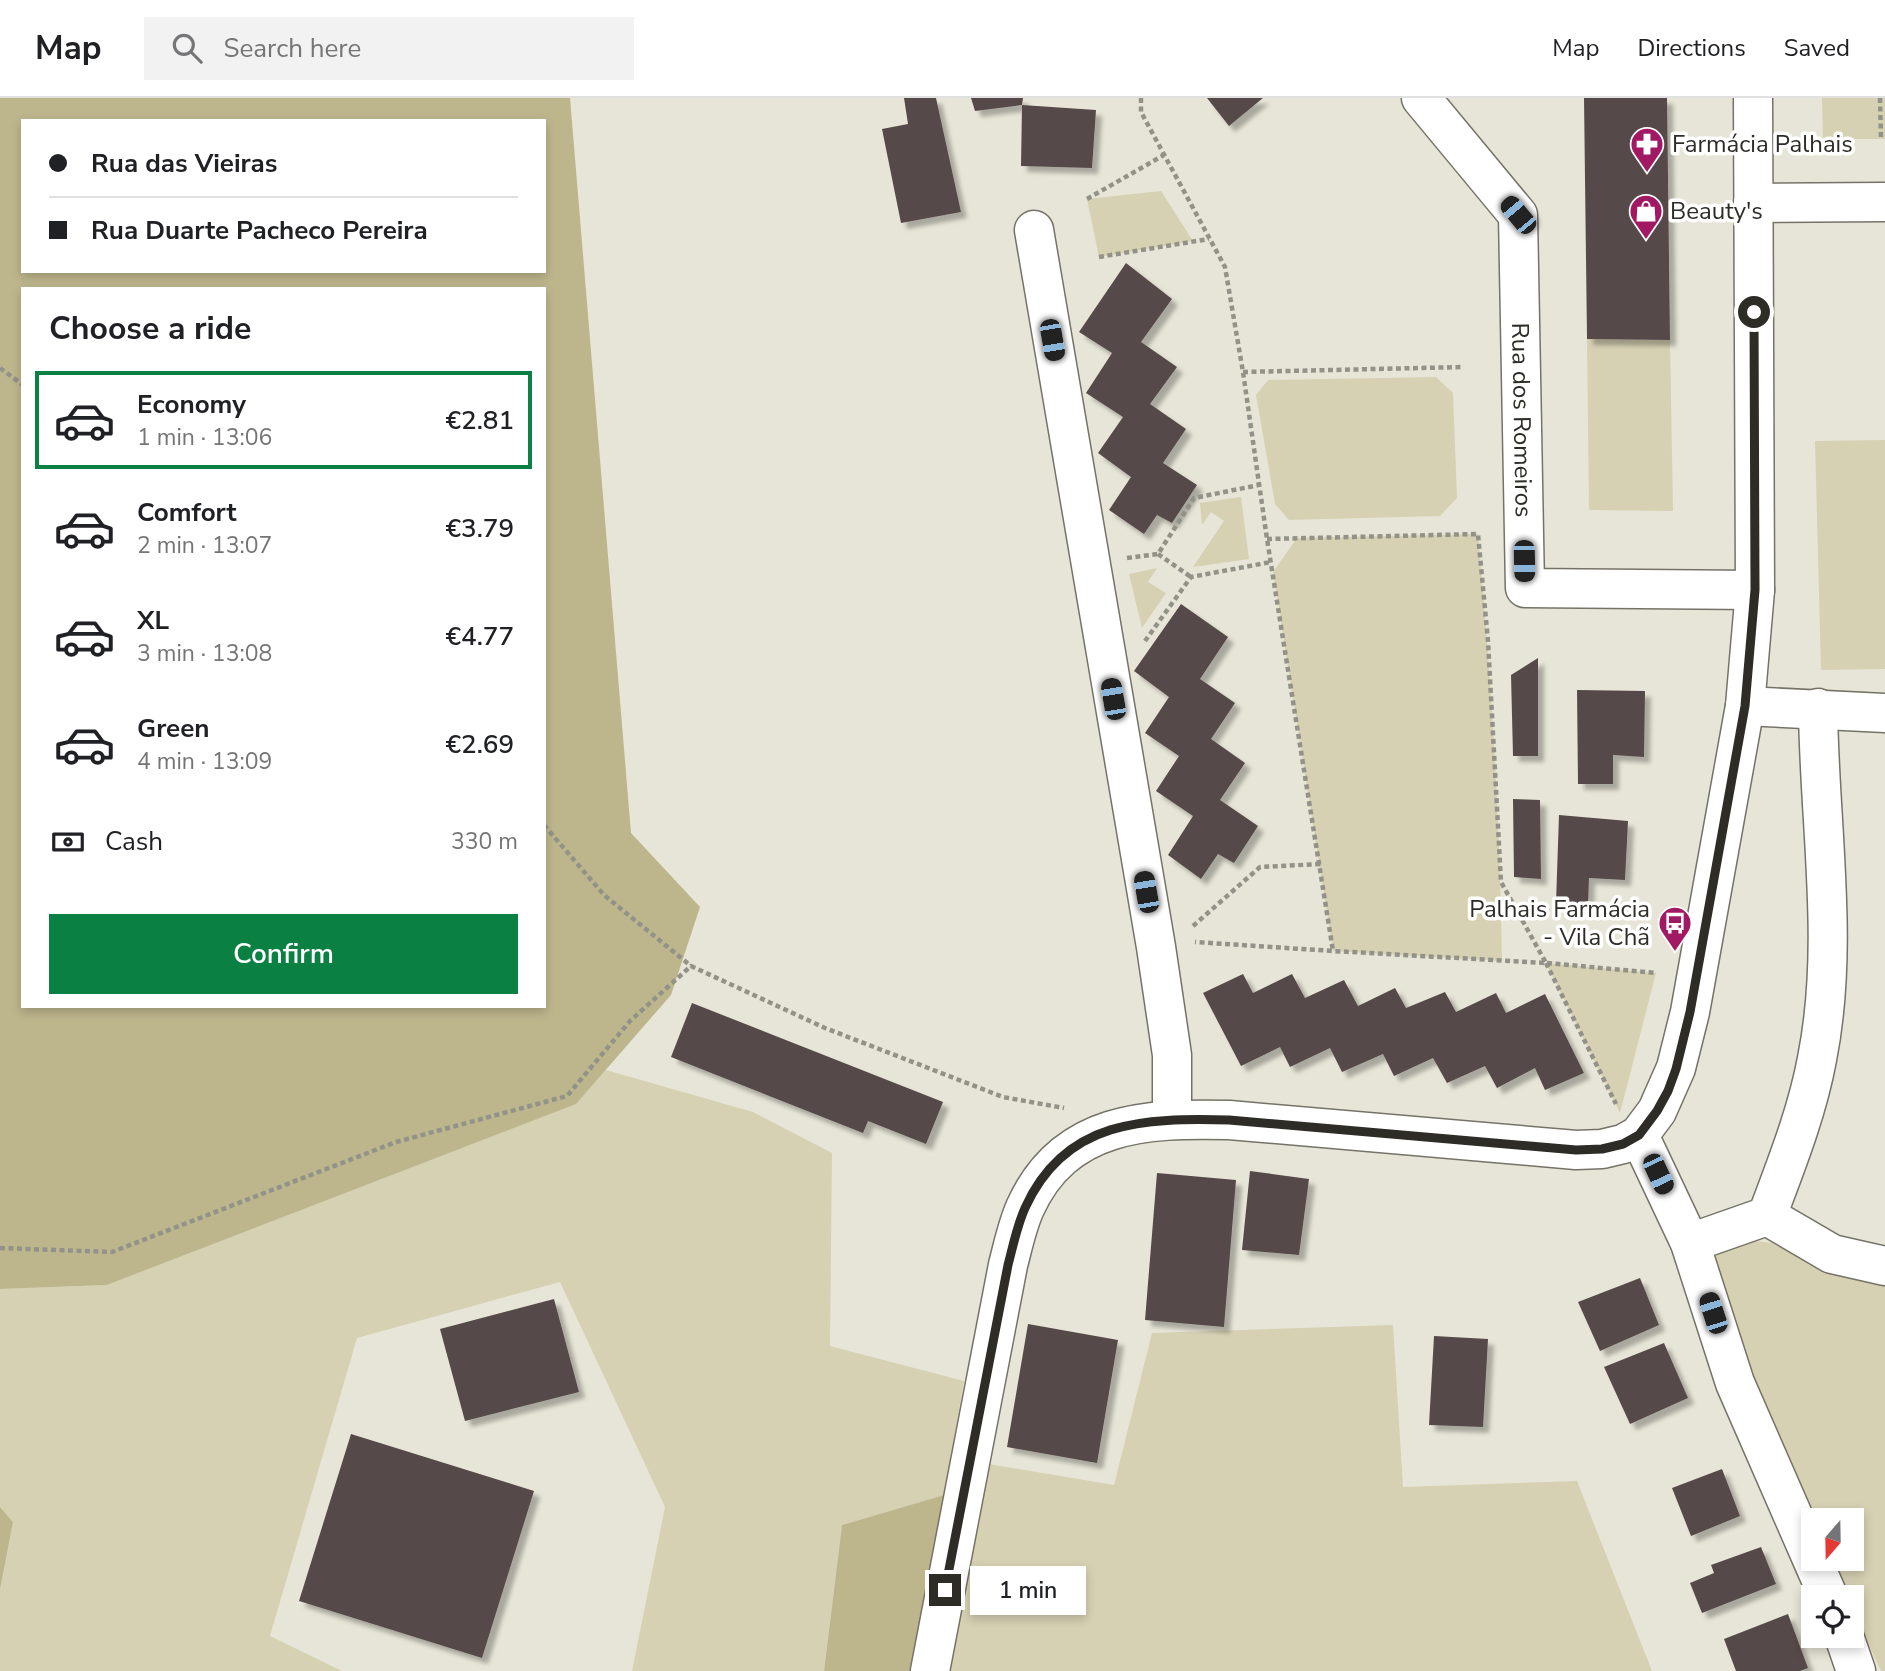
<!DOCTYPE html>
<meta charset="utf-8">
<style>
body{margin:0;font-family:"Nunito Sans",sans-serif;background:#f2f2f2;color:#202124;height:100vh;display:flex;flex-direction:column;font-size:26px;white-space:nowrap}
*{box-sizing:border-box;margin:0}
p{font-size:23px;color:#757577}
.icon{flex:none;width:38px;height:38px;fill:none;stroke:currentColor;stroke-width:2;stroke-linecap:round;stroke-linejoin:round}
.map{position:relative;flex:1;overflow:hidden}
.details{position:absolute;left:21px;top:189px;width:525px;height:721px;display:flex;flex-direction:column;background:#fff;border-radius:0px;box-shadow:0 4px 10px #0003}
.details>*{flex:none}
.guide{position:absolute;left:21px;top:21px;width:525px;height:154px;border-radius:0px;box-shadow:0 4px 10px #0003;display:grid;align-content:center;height:154px;padding:0 28px;background:#fff}
.needle{width:46px;rotate:200deg}
.fabs{position:absolute;left:1801px;top:1410px;display:grid;gap:14px}
.fabs a{display:grid;place-items:center;width:63px;height:63px;border-radius:0px;background:#fff;box-shadow:0 4px 10px #0003;font-size:35px}
.end{position:absolute;width:32px;height:32px;margin:-16px;border:9px solid #2d2c27;background:#fff;box-shadow:0 0 0 4px #fff}
.from{border-radius:50%}
.bubble{position:absolute;height:49px;border-radius:0px;background:#fff;box-shadow:0 4px 10px #0003;font-size:23px;font-weight:600;line-height:49px;text-align:center}
.car{position:absolute;width:21px;height:42px;margin:-21px -10px;border-radius:9px;box-shadow:0 0 5px 2px #0007;background:linear-gradient(#222 24%,#8ab4d8 0 40%,#222 0 76%,#8ab4d8 0 86%,#222 0)}
.guide b{display:flex;align-items:center;gap:24px;height:66px;font-size:26px}
.guide b+b{border-top:2px solid #e0e0e0}
.guide i{width:18px;height:18px;background:#202124}
ul{padding:0;list-style:none}
li{display:flex;align-items:center;gap:21px;height:98px;margin:0 14px 10px;padding:0 14px;border:4px solid transparent;border-radius:0px}
li div{flex:1}
li b{display:block;font-size:26px}
li em{font-style:normal;font-weight:600}
li.selected{border-color:#0b8043}
li>.icon{width:63px;height:63px;stroke-width:1.5}
h2{padding:0 28px;font-size:32px;line-height:84px}
.pay{display:flex;align-items:center;gap:18px;height:77px;padding:0 28px;font-size:26px}
.pay p{margin-inline-start:auto}
.primary-button{display:flex;gap:14px;margin-top:auto;padding:14px 28px}
.primary-button a{flex:1;height:80px;border-radius:0px;background:#0b8043;color:#fff;font-size:28px;font-weight:600;line-height:80px;text-align:center}
header{display:flex;align-items:center;gap:42px;box-sizing:border-box;height:98px;padding:0 35px;background:#fff;border-bottom:2px solid #e0e0e0}
header strong{font-size:33px}
nav{display:flex;gap:38px;margin-inline-start:auto;font-size:24px}
.search{width:490px;height:63px;background:#f2f2f2;display:flex;align-items:center;gap:18px;box-sizing:border-box;padding:0 24px;border-radius:0px;color:#757577;font-size:26px}
.map>svg:first-child{display:block}
.green{fill:#d6d1b3}
.forest{fill:#bdb68d;fill-rule:evenodd}
.building{fill:#574a49;filter:url(#shadow)}
.lines{fill:none;stroke-linecap:round;stroke-linejoin:round}
.minor-casing{stroke:#757367;stroke-width:41}
.path{stroke:#939288;stroke-width:4.5;stroke-dasharray:5 3.5;stroke-linecap:butt}
.minor{stroke:#fff;stroke-width:38}
.route{stroke:#2d2c27;stroke-width:9}
.labels{text-anchor:middle;dominant-baseline:central;stroke-width:7;stroke-linejoin:round;paint-order:stroke}
.poi-label{font-size:24px;fill:#2d2c27;stroke:#fff;text-anchor:start}
.street-label{font-size:24px;fill:#2d2c27;stroke:#fff}
</style>
<header>
<strong>Map</strong>
<div class="search"><svg class="icon" aria-label="search" viewBox="0 0 24 24"><circle cx="10" cy="10" r="6"/><path d="M15 15l6 6"/></svg>Search here</div>
<nav><a>Map</a><a>Directions</a><a>Saved</a></nav>
</header>
<div class="map">
<svg width="1885" height="1573" viewBox="0 0 1885 1573">
<defs>
<filter id="shadow"><feDropShadow dx="6" dy="6" stdDeviation="2" flood-color="#0004"/></filter>
</defs>
<rect width="100%" height="100%" fill="#e7e5d7"/>
<path class="green" d="M1822 0H1885V41H1823Z
M1161 93 1193 143 1099 159 1087 101Z
M1587 241 1670 242 1673 413 1589 412Z
M1436 279 1453 295 1457 400 1440 418 1289 422 1275 406 1256 297 1268 282Z
M1885 342V571L1821 572 1815 343Z
M1241 399 1249 461 1193 469 1224 423 1211 414 1202 427 1200 405Z
M1478 436C1491 578 1500 720 1502 863L1333 853 1273 474 1297 440Z
M1157 470 1148 484 1166 495 1142 530 1129 476Z
M1546 865 1656 875 1620 1015Z
M606 972 753 1014 832 1055 830 1248 964 1283 944 1397 842 1427 824 1573H632L665 1409 560 1184 357 1240 270 1538 342 1573H0V1492L13 1424 0 1409V1191L107 1187 575 1006Z
M1726 1140 1867 1155 1885 1161V1573H1881L1852 1511V1500H1846L1827 1461H1852V1423H1813L1708 1172Z
M1393 1227 1403 1389 1577 1383 1652 1573H937L977 1364 1114 1387 1152 1235Z"/>
<path class="forest" d="M0 0H570L631 735 700 809 671 897 576 1006 107 1187 0 1191ZM23 23H544V173H23ZM23 191H544V908H23Z
M944 1397 915 1573H824L842 1427Z
M0 1409 13 1424 0 1492Z"/>
<path class="building" d="M904 0H936L961 114 901 125 882 31 908 26Z
M971 0H1023L1022 7 975 13Z
M1207 0H1263L1229 28Z
M1584 0H1667L1670 242 1587 241Z
M1022 7 1096 12 1092 70 1021 68Z
M1126 165 1172 201 1141 244 1177 269 1150 306 1186 331 1163 365 1197 387 1172 425 1157 417 1144 436 1109 412 1131 379 1098 355 1123 319 1086 295 1112 255 1079 234Z
M1181 506 1228 539 1200 581 1235 605 1211 641 1245 665 1220 702 1258 728 1234 765 1218 756 1201 781 1168 757 1193 718 1156 693 1179 658 1145 635 1169 599 1134 573Z
M1538 560V658H1513L1511 577Z
M1577 592 1645 593 1644 659 1613 657V686H1578Z
M1513 701 1540 702 1541 781 1514 779Z
M1559 717 1628 723 1625 782 1589 780 1588 807 1556 805Z
M1243 876 1253 895 1292 876 1305 900 1344 882 1358 908 1395 890 1406 910 1445 894 1456 914 1496 895 1506 915 1545 896 1584 975 1545 992 1535 970 1497 990 1485 968 1447 985 1433 960 1394 978 1383 956 1342 974 1330 950 1290 969 1280 949 1241 968 1203 895Z
M692 905 943 1004 926 1046 868 1023 863 1035 671 959Z
M1250 1073 1309 1081 1299 1157 1242 1152Z
M1157 1075 1236 1082 1224 1229 1145 1222Z
M1640 1180 1659 1227 1600 1253 1578 1204Z
M554 1201 579 1294 465 1323 440 1231Z
M1028 1226 1118 1242 1097 1365 1007 1349Z
M1434 1238 1488 1241 1483 1329 1429 1327Z
M1664 1245 1688 1300 1630 1326 1604 1269Z
M351 1336 534 1393 482 1560 299 1503Z
M1722 1371 1740 1418 1691 1438 1672 1390Z
M1761 1449 1776 1486 1702 1515 1690 1485 1714 1475 1711 1467Z
M1788 1516 1808 1570 1800 1573H1736L1724 1541Z"/>
<g class="lines">
<defs>
<g id="minor">
<path id="s1" d="M1421 0 1518 117 1525 490 1755 492"/>
<path d="M1753 105 1885 104"/>
<path d="M1034 132 1156 849 1172 957V1021"/>
<path d="M1745 608 1885 615"/>
<path d="M1639 1037 1690 1145 1735 1285 1829 1500"/>
<path d="M1767 1118C1786 1067 1807 1015 1817 961 1840 846 1819 726 1818 610"/>
<path d="M1690 1145 1767 1118 1832 1156 1885 1168"/>
<path d="M1844 1538 1856 1573"/>
<path d="M930 1573 1008 1167C1013 1148 1017 1128 1025 1110 1064 1023 1146 1020 1229 1022L1576 1052 1602 1051 1623 1046 1639 1037 1657 1013 1676 970 1690 914 1745 608 1755 492 1753 0"/>
</g>
</defs>
<use href="#minor" class="minor-casing"/>
<path class="path" d="M1141 0V14L1225 169 1243 274 1267 441 1333 853 1195 844
M1880 0 1881 41
M1087 101 1164 57
M1099 159 1209 141
M0 270 23 287
M1243 274 1464 269
M1267 441 1478 436 1488 543 1501 784 1546 865 1333 853
M1158 456 1191 479
M1127 460 1158 456 1194 400 1259 387
M1145 543 1191 479 1271 464
M544 727 604 797 691 868
M1193 828 1260 769 1321 766
M1546 865 1616 1006
M1547 865 1656 875
M0 1150 112 1154 396 1044 567 998 630 923 691 868 825 930 1003 999 1064 1010"/>
<use href="#minor" class="minor"/>
</g>
<g class="lines">
<path class="route" d="M945 1492 1008 1167C1013 1148 1017 1128 1025 1110 1065 1021 1145 1020 1229 1022L1576 1052 1602 1051 1623 1046 1639 1037 1657 1013 1668 993 1676 971 1690 914 1745 608 1755 492 1754 214"/>
</g>
<defs>
<symbol id="pharmacy-pin" viewBox="-11 -11 22 30"><path d="M0 17L-7.5 6A9.5 9.5 0 1 1 7.5 6Z" fill="#a21963" stroke="#fff"/><path d="M-2-6h4v4h4v4h-4v4h-4v-4h-4v-4h4Z" fill="#fff"/></symbol>
<symbol id="shop-pin" viewBox="-11 -11 22 30"><path d="M0 17L-7.5 6A9.5 9.5 0 1 1 7.5 6Z" fill="#a21963" stroke="#fff"/><path d="M-5-2.5h2.3a2.7 3.5 0 0 1 5.4 0H5L5.5 6h-11ZM-1.5-2.5h3a1.5 2.3 0 0 0-3 0Z" fill="#fff"/></symbol>
<symbol id="bus-pin" viewBox="-11 -11 22 30"><path d="M0 17L-7.5 6A9.5 9.5 0 1 1 7.5 6Z" fill="#a21963" stroke="#fff"/><path d="M-5-6H5V4H4V6H2V4H-2V6H-4V4H-5ZM-3.5-4V0h7V-4ZM-3.5 1.2v1.5H-2V1.2ZM2 1.2v1.5H3.5V1.2Z" fill="#fff"/></symbol>
</defs>
<g fill-rule="evenodd">
<use href="#pharmacy-pin" x="1628" y="27" width="38" height="52"/>
<use href="#shop-pin" x="1627" y="94" width="38" height="52"/>
<use href="#bus-pin" x="1656" y="806" width="38" height="52"/>
</g>
<g class="labels">
<g class="poi-label">
<text x="1672" y="46">Farmácia Palhais</text>
<text x="1670" y="113">Beauty's</text>
<text x="1650" y="811" text-anchor="end">Palhais Farmácia<tspan x="1650" dy="28">- Vila Chã</tspan></text>
</g>
<g class="street-label">
<text stroke="none"><textPath href="#s1" startOffset="357">Rua dos Romeiros</textPath></text>
</g>
</g>
</svg>
<div class="fabs">
<a><svg class="needle" viewBox="-14 -14 28 28"><path d="M0-13l5 13h-10z" fill="#e53935"/><path d="M0 13l5-13h-10z" fill="#757577"/></svg></a>
<a><svg class="icon" aria-label="locate" viewBox="0 0 24 24"><circle cx="12" cy="12" r="6"/><path d="M12 2v4M12 18v4M2 12h4M18 12h4"/></svg></a>
</div>
<i class="end from" style="left:1754px;top:214px"></i>
<i class="end" style="left:945px;top:1492px"></i>
<div class="bubble" style="left:970px;top:1468px;width:116px">1 min</div>
<i class="car" style="left:1518px;top:117px;rotate:320deg"></i>
<i class="car" style="left:1052px;top:242px;rotate:170deg"></i>
<i class="car" style="left:1524px;top:463px;rotate:179deg"></i>
<i class="car" style="left:1113px;top:601px;rotate:350deg"></i>
<i class="car" style="left:1146px;top:794px;rotate:350deg"></i>
<i class="car" style="left:1658px;top:1076px;rotate:155deg"></i>
<i class="car" style="left:1713px;top:1215px;rotate:342deg"></i>
<div class="guide">
<b><i class="from"></i>Rua das Vieiras</b>
<b><i></i>Rua Duarte Pacheco Pereira</b>
</div>
<section class="details">
<h2>Choose a ride</h2>
<ul>
<li class="selected"><svg class="icon" aria-label="car" viewBox="0 0 24 24"><path d="M5 17H2v-5l4-1 3-4h7l3 4 3 1v5h-3M9 17h6M6 11h13"/><circle cx="7" cy="17" r="2"/><circle cx="17" cy="17" r="2"/></svg><div><b>Economy</b><p>1 min · 13:06</p></div><em>€2.81</em></li>
<li><svg class="icon" aria-label="car" viewBox="0 0 24 24"><path d="M5 17H2v-5l4-1 3-4h7l3 4 3 1v5h-3M9 17h6M6 11h13"/><circle cx="7" cy="17" r="2"/><circle cx="17" cy="17" r="2"/></svg><div><b>Comfort</b><p>2 min · 13:07</p></div><em>€3.79</em></li>
<li><svg class="icon" aria-label="car" viewBox="0 0 24 24"><path d="M5 17H2v-5l4-1 3-4h7l3 4 3 1v5h-3M9 17h6M6 11h13"/><circle cx="7" cy="17" r="2"/><circle cx="17" cy="17" r="2"/></svg><div><b>XL</b><p>3 min · 13:08</p></div><em>€4.77</em></li>
<li><svg class="icon" aria-label="car" viewBox="0 0 24 24"><path d="M5 17H2v-5l4-1 3-4h7l3 4 3 1v5h-3M9 17h6M6 11h13"/><circle cx="7" cy="17" r="2"/><circle cx="17" cy="17" r="2"/></svg><div><b>Green</b><p>4 min · 13:09</p></div><em>€2.69</em></li>
</ul>
<div class="pay"><svg class="icon" aria-label="cash" viewBox="0 0 24 24"><path d="M3 7h18v10H3z"/><circle cx="12" cy="12" r="2"/></svg>Cash<p>330 m</p></div>
<div class="primary-button"><a>Confirm</a></div>
</section>
</div>
